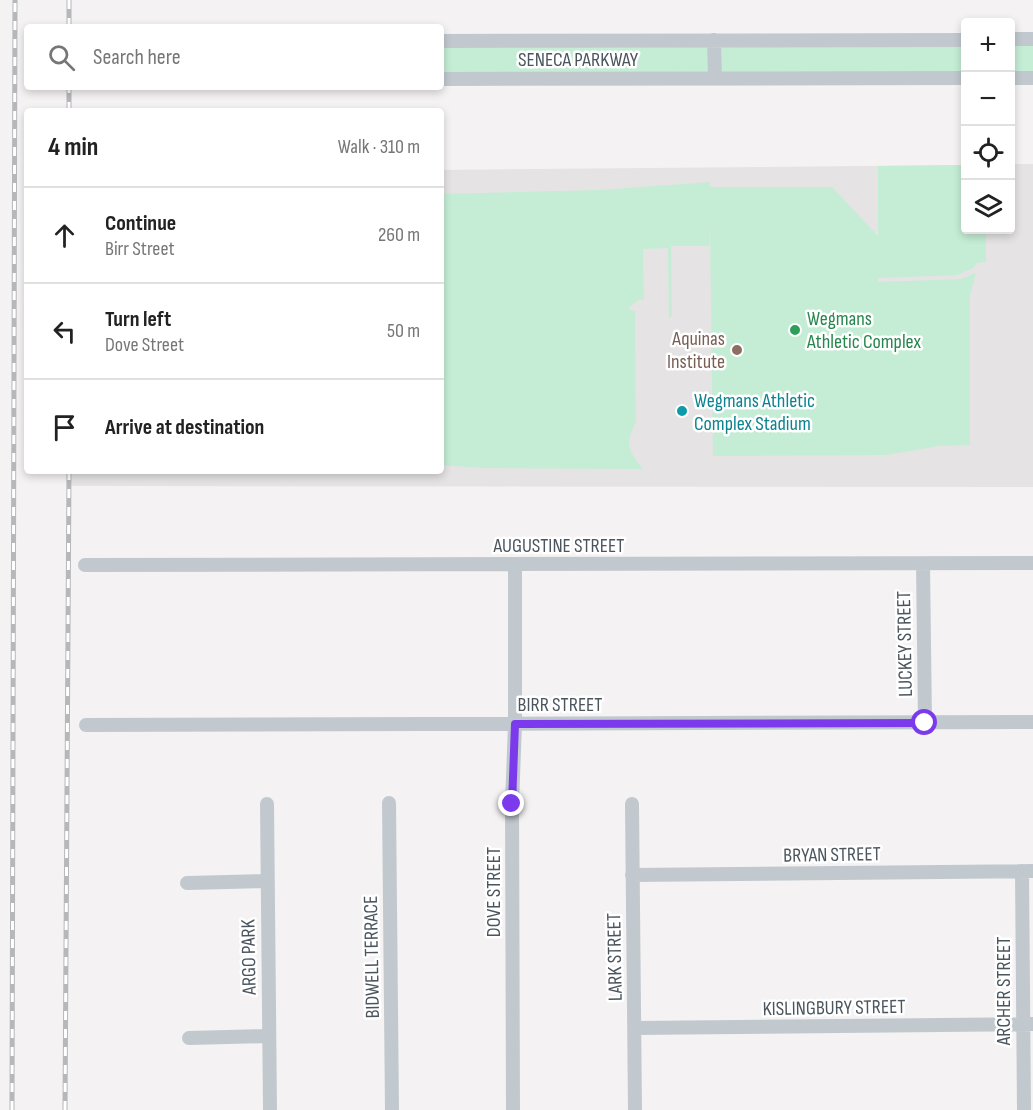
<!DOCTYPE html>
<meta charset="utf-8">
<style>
:root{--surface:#fff;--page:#f2f2f2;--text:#222;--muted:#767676;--line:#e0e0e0}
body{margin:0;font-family:"Sofia Sans Condensed",sans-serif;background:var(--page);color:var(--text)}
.controls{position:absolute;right:18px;top:18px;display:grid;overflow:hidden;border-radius:6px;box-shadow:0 3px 9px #0003}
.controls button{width:54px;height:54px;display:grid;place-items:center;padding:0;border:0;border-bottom:2px solid var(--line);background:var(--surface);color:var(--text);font:30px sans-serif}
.stop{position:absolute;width:18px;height:18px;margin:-14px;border:4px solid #7c3aed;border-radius:50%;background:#fff}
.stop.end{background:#7c3aed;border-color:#fff;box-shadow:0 2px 6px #0008}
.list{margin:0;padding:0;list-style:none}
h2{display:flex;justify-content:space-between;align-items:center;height:78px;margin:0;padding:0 24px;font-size:26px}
h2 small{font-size:20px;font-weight:400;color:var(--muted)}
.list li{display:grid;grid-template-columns:39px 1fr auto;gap:18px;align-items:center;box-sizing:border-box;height:96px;padding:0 24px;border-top:2px solid var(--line)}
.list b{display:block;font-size:22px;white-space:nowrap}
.list p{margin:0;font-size:20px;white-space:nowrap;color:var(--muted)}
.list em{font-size:20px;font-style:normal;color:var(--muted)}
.icon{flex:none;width:33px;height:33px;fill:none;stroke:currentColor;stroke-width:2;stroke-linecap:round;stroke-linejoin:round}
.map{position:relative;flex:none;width:1033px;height:1110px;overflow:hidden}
.search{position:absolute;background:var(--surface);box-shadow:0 3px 9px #0003;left:24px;top:24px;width:420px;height:66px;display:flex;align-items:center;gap:15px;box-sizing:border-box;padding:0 21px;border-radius:6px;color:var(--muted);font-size:22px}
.panel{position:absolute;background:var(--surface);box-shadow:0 3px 9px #0003;left:24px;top:108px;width:420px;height:366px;border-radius:6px}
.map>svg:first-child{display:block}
.education{fill:#e5e3e3}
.green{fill:#c5edd5}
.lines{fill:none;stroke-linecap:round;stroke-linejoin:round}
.minor{stroke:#c1c9cf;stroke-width:14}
.rail-casing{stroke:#b5b7bb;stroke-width:5}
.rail{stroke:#fff;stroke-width:3;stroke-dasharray:9;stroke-linecap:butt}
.route{stroke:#7c3aed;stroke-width:8}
.leisure-dot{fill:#2e9e5b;stroke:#fff;stroke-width:2}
.education-dot{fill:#8d6e63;stroke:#fff;stroke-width:2}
.culture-dot{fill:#0f9aa8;stroke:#fff;stroke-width:2}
.labels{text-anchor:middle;stroke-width:5;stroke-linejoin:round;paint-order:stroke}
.street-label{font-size:20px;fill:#4b555e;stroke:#fff}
.leisure-label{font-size:20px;fill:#27864d;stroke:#fff;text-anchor:start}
.education-label{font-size:20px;fill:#785e54;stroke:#fff;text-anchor:end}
.culture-label{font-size:20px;fill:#0d838f;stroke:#fff;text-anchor:start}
</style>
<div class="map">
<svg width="1033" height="1110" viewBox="0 0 1033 1110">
<rect width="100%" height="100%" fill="#f4f2f2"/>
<path class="education" d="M1011 164H1033V487L69 486V471H441V170L965 165 966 230H1010Z"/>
<path class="green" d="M965 44V72L441 73V45Z
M1010 44H1033V72H1011Z
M965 165 966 230H986V262L977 263 973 268 957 275 878 278V282L960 279 976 273 970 295V445L939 446 886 455 713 456 710 224 709 246H671L672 317H669L668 248 643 249 644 299C638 300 630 304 629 310L635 311 636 423C624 443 629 452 643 469L484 468 441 465V194L600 190 710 182V187H832L878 236V166Z"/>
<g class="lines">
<path class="minor" d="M1010 39H1033
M714 40 715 78
M441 41 966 40
M1010 78H1033
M441 79 966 78
M923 564 925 723
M85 565 1033 563
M86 725 1033 722
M389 803 392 1110
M267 804 270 1110
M632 804 635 1110
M1022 871 1024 1110
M632 875 1033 871
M187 883 267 881
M634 1028 1033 1024
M189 1038 269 1036
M513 1110 512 804 515 724V565"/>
<g class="rail-casing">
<path id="rail" d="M69 0V27
M69 111V87
M12 1110 15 0
M65 1110 69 471"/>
</g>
<use href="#rail" class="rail"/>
</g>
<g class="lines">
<path class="route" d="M512 804 515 724 925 723"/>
</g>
<circle class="leisure-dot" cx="795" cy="330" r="6"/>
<circle class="education-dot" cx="737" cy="350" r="6"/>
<circle class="culture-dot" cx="682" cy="411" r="6"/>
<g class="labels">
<g class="street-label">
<text x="578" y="66">SENECA PARKWAY</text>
<text x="559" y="552">AUGUSTINE STREET</text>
<text transform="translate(904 644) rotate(-91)" y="7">LUCKEY STREET</text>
<text x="560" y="711">BIRR STREET</text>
<text transform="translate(832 854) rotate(-1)" y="7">BRYAN STREET</text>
<text transform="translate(493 892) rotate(-90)" y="7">DOVE STREET</text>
<text transform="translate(248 957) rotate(-91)" y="7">ARGO PARK</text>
<text transform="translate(371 957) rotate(-91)" y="7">BIDWELL TERRACE</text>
<text transform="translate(614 957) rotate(-91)" y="7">LARK STREET</text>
<text transform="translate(1003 991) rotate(-90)" y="7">ARCHER STREET</text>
<text transform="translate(834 1007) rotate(-1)" y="7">KISLINGBURY STREET</text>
</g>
<g class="leisure-label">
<text x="807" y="325">Wegmans<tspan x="807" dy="23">Athletic Complex</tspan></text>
</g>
<g class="education-label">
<text x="725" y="345">Aquinas<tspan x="725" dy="23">Institute</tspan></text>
</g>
<g class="culture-label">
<text x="694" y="407">Wegmans Athletic<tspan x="694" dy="23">Complex Stadium</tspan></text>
</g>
</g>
</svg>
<div class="controls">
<button>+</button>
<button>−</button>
<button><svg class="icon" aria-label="locate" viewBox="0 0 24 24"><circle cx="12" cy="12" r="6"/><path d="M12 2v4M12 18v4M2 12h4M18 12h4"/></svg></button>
<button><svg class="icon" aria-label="layers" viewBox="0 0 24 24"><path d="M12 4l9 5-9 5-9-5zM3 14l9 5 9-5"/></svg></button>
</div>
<div class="stop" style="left:925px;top:723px"></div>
<div class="stop end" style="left:512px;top:804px"></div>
<div class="search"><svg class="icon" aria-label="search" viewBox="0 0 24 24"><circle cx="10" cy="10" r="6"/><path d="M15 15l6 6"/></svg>Search here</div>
<section class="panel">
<h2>4 min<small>Walk · 310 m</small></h2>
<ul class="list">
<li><svg class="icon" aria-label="ahead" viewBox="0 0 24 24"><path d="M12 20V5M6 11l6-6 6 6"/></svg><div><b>Continue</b><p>Birr Street</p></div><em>260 m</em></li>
<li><svg class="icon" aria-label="left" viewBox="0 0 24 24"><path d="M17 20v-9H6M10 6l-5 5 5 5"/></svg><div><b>Turn left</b><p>Dove Street</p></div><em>50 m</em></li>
<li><svg class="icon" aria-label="arrive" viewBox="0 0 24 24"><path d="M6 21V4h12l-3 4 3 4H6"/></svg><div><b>Arrive at destination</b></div></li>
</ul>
</section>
</div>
